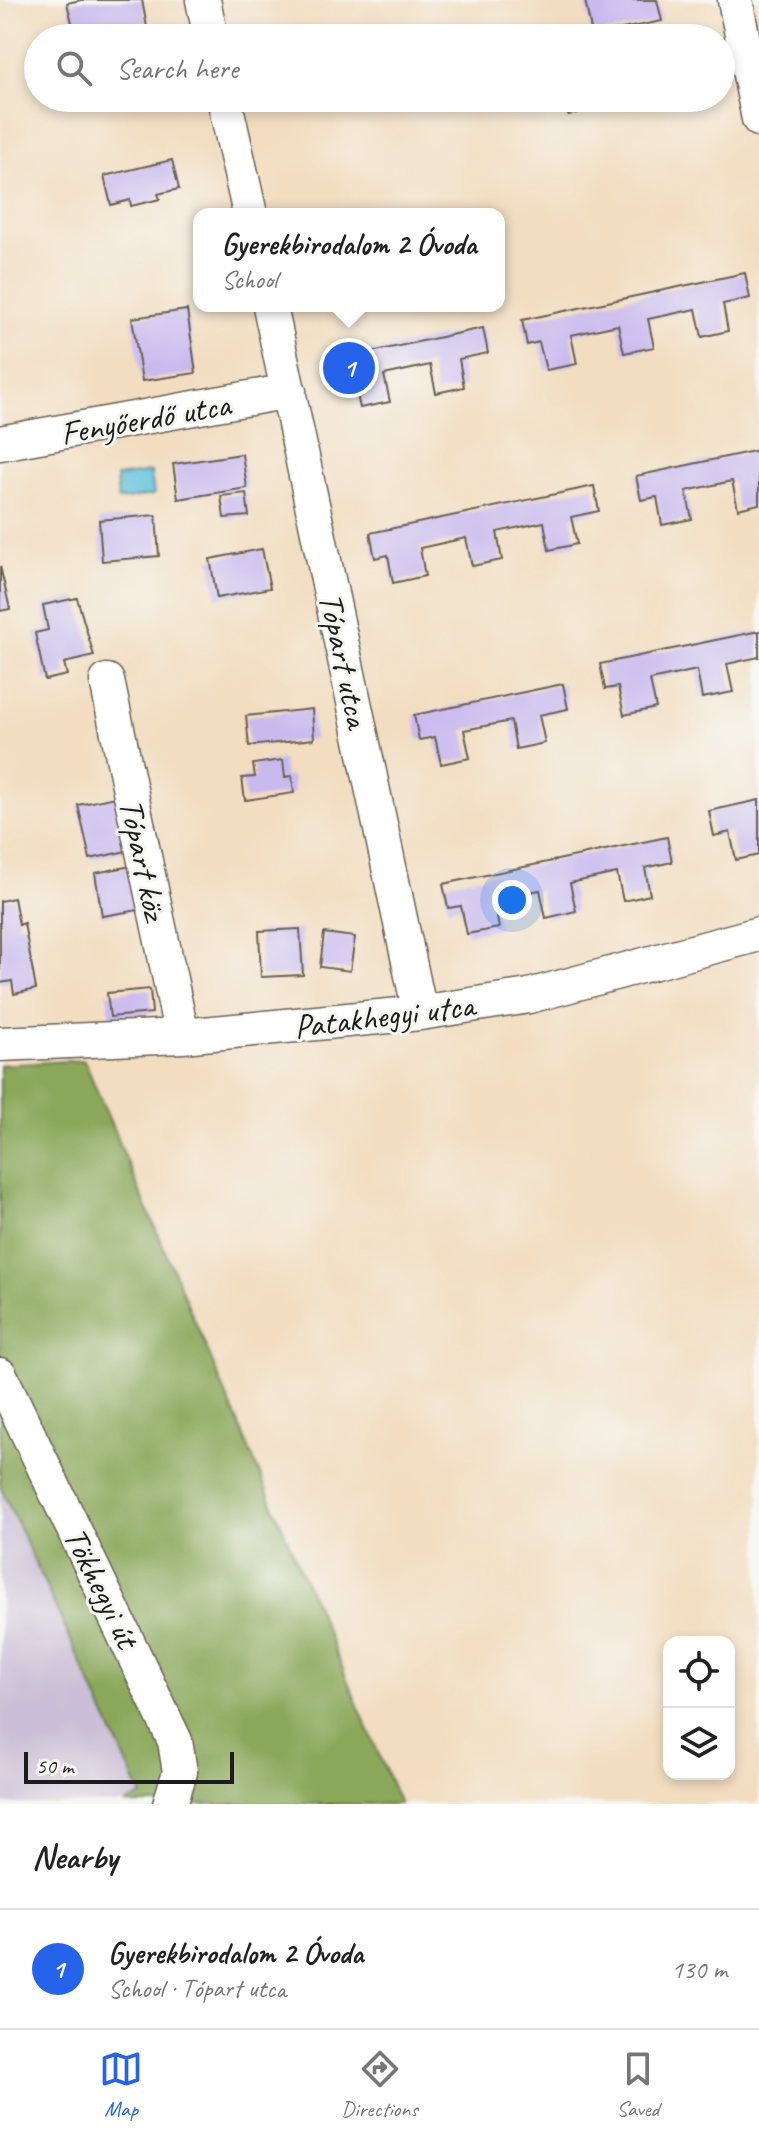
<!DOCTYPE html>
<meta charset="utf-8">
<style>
:root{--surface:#fff;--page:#f6f6f6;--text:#222;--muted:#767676;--line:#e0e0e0;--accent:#2563eb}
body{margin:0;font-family:Caveat,sans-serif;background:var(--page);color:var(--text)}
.controls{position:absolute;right:24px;bottom:24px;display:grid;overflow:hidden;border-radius:16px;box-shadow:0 4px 12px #0003}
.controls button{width:72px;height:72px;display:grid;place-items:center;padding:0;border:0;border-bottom:2px solid var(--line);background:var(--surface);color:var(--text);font:40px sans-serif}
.scale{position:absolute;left:24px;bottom:20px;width:210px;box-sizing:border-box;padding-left:8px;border:4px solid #1c1c1c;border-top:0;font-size:22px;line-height:28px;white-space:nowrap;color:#1c1c1c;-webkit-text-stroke:6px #f6f6f2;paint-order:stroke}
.you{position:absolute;left:512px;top:900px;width:28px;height:28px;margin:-20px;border:6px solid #fff;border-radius:50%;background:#1a73e8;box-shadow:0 0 0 12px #1a73e833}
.badge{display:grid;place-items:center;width:52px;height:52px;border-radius:50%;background:var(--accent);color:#fff;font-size:26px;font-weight:700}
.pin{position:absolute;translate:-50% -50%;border:4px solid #fff;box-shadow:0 2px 8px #0006}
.popup{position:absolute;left:193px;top:208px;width:312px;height:104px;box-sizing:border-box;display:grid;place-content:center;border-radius:16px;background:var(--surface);filter:drop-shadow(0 2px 6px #0005);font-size:26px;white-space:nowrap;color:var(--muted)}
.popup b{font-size:30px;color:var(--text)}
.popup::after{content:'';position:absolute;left:50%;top:100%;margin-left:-16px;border:16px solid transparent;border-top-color:var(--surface)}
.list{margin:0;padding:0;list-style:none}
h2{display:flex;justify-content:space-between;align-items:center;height:104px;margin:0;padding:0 32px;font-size:34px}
h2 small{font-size:26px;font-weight:400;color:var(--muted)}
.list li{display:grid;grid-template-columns:52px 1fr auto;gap:24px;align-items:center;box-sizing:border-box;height:120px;padding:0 32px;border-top:2px solid var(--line)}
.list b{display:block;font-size:30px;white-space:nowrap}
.list p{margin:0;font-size:26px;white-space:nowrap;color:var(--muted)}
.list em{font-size:26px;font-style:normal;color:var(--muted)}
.icon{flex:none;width:44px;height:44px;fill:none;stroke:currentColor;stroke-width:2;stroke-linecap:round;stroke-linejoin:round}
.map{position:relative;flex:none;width:759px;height:1804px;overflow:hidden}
.search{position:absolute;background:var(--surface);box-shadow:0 4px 12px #0003;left:24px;right:24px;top:24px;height:88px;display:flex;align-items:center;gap:20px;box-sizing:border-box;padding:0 28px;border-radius:44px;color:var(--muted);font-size:30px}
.sheet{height:224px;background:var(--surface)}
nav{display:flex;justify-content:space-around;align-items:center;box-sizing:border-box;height:112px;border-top:2px solid var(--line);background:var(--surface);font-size:22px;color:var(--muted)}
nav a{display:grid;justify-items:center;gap:4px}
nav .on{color:var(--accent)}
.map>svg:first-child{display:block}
.industrial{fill:#cabfd6}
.forest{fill:#8aa75a;stroke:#53623b;stroke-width:2}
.water{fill:#5ebfdc;stroke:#3d6e7c;stroke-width:2}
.building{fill:#c9baee}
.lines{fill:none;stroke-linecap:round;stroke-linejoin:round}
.minor-casing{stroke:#676055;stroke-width:37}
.minor{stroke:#fff;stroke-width:34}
.labels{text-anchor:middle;stroke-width:6;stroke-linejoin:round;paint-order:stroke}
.street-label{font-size:34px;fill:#1c1c1c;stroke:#f6f6f2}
</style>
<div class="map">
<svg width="759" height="1804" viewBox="0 0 759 1804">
<rect width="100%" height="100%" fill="#f6f6f2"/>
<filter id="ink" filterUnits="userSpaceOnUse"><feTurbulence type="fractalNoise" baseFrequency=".0125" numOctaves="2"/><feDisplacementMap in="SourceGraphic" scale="16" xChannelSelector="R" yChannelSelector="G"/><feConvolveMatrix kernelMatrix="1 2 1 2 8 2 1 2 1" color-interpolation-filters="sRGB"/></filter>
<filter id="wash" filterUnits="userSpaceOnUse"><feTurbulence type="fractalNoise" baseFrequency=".006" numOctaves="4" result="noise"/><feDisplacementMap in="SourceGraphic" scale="32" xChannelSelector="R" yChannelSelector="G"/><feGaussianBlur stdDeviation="1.8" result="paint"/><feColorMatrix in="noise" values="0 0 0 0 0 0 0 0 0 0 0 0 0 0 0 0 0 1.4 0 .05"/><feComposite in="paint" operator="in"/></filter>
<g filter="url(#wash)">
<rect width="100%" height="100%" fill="#f2ddc0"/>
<path class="industrial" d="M0 1486 142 1796 125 1804H0Z"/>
<path class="forest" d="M84 1060 400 1804H125L142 1796 0 1486V1065Z"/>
<path class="water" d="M151 472 154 495 118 500 116 477Z"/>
<g id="blocks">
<path class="building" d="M81 0H142L147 27 76 38 67 3Z
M585 0H657L662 21 592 35Z
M564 98H646V99L568 115Z
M172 160 179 189 158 194 160 199 131 206 130 200 111 205 104 176Z
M745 273 750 298 723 304 728 331 702 337 696 309 648 319 654 347 624 353 618 325 571 335 577 364 546 370 539 342 527 345 522 320Z
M187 310 196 373 142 381 132 318Z
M483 328 488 353 459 359 464 387 436 393 430 365 384 375 390 402 360 408 354 381 339 384 334 360Z
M759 450V504L738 509 732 481 686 491 692 519 662 525 657 497 641 500 636 476Z
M242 454 247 488 178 499 173 464Z
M594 486 599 511 571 517 577 544 549 550 544 522 497 532 502 560 472 566 466 538 420 548 425 576 393 583 388 555 375 558 370 533Z
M246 493 249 516 224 518 221 496Z
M156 515 159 556 102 561 99 520Z
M262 549 270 588 217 598 210 559Z
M0 566 10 609 0 611Z
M77 598 94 656 64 663 67 675 45 680 35 633 48 630 43 605Z
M759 631V657L727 664 733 692 702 698 697 670 650 680 656 708 624 715 618 687 605 689 600 664Z
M563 684 568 709 539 715 545 743 516 749 511 721 464 730 470 758 441 764 435 737 419 740 414 715Z
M312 709 314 739 249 746 246 716Z
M283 760 285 777 292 776 294 793 245 800 242 778 255 777 253 764Z
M120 796 131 850 90 859 78 805Z
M759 800V855L736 860 730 832 714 836 709 811Z
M667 837 672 862 645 868 650 895 623 901 617 873 570 883 576 911 546 918 540 890 493 899 499 928 467 934 461 906 448 908 443 884Z
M137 865 145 909 102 916 95 873Z
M14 898 19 925 24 923 36 989 14 994 12 981 0 983V901Z
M300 929 303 975 261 977 259 931Z
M324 933 355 937 350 971 320 967Z
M150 989 152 1013 110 1017 107 993Z"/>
</g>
</g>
<g filter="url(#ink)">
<use href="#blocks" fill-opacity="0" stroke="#676055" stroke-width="2"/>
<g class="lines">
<g class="minor-casing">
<path id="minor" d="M203 0 211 38
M735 0 759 119
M224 98 250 214
M270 306 420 1013
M0 443 289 391
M107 681 182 1036
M0 1044 182 1036 420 1013 529 996 759 934
M0 1375 175 1741 180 1772 170 1804"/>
</g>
<use href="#minor" class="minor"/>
</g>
</g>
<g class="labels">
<g class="street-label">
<text transform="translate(145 418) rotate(-10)" y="12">Fenyőerdő utca</text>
<text transform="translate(345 660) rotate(78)" y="12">Tópart utca</text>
<text transform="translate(144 859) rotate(78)" y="12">Tópart köz</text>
<text transform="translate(384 1015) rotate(-7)" y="12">Patakhegyi utca</text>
<text transform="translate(102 1587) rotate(64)" y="12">Tökhegyi út</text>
</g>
</g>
</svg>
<div class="controls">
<button><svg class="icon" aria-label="locate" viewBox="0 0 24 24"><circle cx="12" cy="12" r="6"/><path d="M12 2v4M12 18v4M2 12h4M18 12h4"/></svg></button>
<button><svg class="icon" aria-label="layers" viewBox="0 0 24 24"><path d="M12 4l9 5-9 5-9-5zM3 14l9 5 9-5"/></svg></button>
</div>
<div class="scale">50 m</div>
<div class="you"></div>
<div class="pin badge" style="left:349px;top:368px">1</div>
<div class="popup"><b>Gyerekbirodalom 2 Óvoda</b>School</div>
<div class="search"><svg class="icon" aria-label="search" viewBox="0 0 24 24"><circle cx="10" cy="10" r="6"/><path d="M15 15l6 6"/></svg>Search here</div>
</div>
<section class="sheet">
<h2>Nearby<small></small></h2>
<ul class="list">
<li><span class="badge">1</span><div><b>Gyerekbirodalom 2 Óvoda</b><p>School · Tópart utca</p></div><em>130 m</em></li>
</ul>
</section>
<nav>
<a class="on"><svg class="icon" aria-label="map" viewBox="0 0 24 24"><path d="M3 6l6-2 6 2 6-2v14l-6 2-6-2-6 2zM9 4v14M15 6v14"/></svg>Map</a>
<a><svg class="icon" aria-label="directions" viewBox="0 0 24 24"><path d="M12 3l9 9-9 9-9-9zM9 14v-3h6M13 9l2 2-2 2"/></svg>Directions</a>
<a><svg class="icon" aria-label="saved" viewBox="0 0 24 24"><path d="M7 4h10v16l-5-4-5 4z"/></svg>Saved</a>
</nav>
